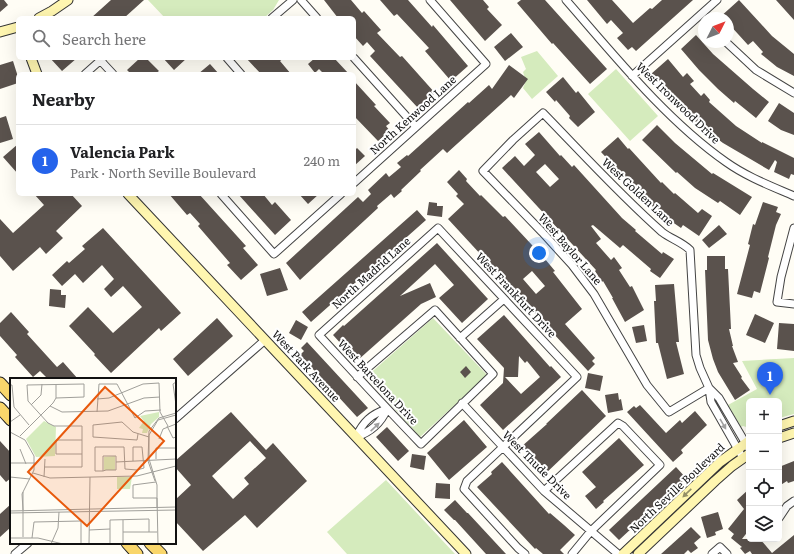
<!DOCTYPE html>
<meta charset="utf-8">
<style>
:root{--surface:#fff;--page:#f2f2f2;--text:#202124;--muted:#757577;--line:#e0e0e0;--accent:#2563eb}
body{margin:0;font-family:Literata,serif;background:var(--page);color:var(--text)}
.controls{position:absolute;right:12px;bottom:12px;display:grid;overflow:hidden;border-radius:6px;box-shadow:0 4px 16px #0002}
.controls button{width:36px;height:36px;display:grid;place-items:center;padding:0;border:0;border-bottom:1px solid var(--line);background:var(--surface);color:var(--text);font:20px sans-serif}
.compass{position:absolute;left:698px;top:12px;width:36px;height:36px;border-radius:50%;background:var(--surface);box-shadow:0 4px 16px #0002;rotate:48deg}
.you{position:absolute;left:539px;top:253px;width:14px;height:14px;margin:-10px;border:3px solid #fff;border-radius:50%;background:#1a73e8;box-shadow:0 0 0 6px #1a73e833}
.badge{display:grid;place-items:center;width:26px;height:26px;border-radius:50%;background:var(--accent);color:#fff;font-size:13px;font-weight:700}
.pin{position:absolute;translate:-50% -33px;filter:drop-shadow(0 1px 2px #0008)}
.pin::after{content:'';position:absolute;top:21px;width:14px;height:12px;background:inherit;clip-path:polygon(0 0,100% 0,50% 100%)}
.list{margin:0;padding:0;list-style:none}
h2{display:flex;justify-content:space-between;align-items:center;height:52px;margin:0;padding:0 16px;font-size:17px}
h2 small{font-size:13px;font-weight:400;color:var(--muted)}
.list li{display:grid;grid-template-columns:26px 1fr auto;gap:12px;align-items:center;box-sizing:border-box;height:72px;padding:0 16px;border-top:1px solid var(--line)}
.list b{display:block;font-size:15px;white-space:nowrap}
.list p{margin:0;font-size:13px;white-space:nowrap;color:var(--muted)}
.list em{font-size:13px;font-style:normal;color:var(--muted)}
.icon{flex:none;width:22px;height:22px;fill:none;stroke:currentColor;stroke-width:2;stroke-linecap:round;stroke-linejoin:round}
.map{position:relative;flex:none;width:794px;height:554px;overflow:hidden}
.search{position:absolute;background:var(--surface);box-shadow:0 4px 16px #0002;left:16px;top:16px;width:340px;height:44px;display:flex;align-items:center;gap:10px;box-sizing:border-box;padding:0 14px;border-radius:6px;color:var(--muted);font-size:15px}
.panel{position:absolute;background:var(--surface);box-shadow:0 4px 16px #0002;left:16px;top:72px;width:340px;height:124px;border-radius:6px}
.map>svg:first-child{display:block}
.green{fill:#d5ebbd}
.building{fill:#5a524d;fill-rule:evenodd}
.lines{fill:none;stroke-linecap:round;stroke-linejoin:round}
.street-casing{stroke:#444;stroke-width:9}
.secondary-casing{stroke:#333;stroke-width:11}
.primary-casing{stroke:#222;stroke-width:13}
.street{stroke:#fff;stroke-width:7}
.secondary{stroke:#fff6b0;stroke-width:9}
.primary{stroke:#f9d66b;stroke-width:11}
.oneway{fill:#a0a0a0}
.oneway2{fill:#948f68}
.labels{text-anchor:middle;stroke-width:4;stroke-linejoin:round;paint-order:stroke}
.street-label{font-size:11px;fill:#111;stroke:#fff}
.inset-road{fill:none;stroke:#a09f9a;stroke-width:1}
.view{fill:#e8590c;fill-opacity:0.15;stroke:#e8590c;stroke-width:2}
.inset-edge{fill:none;stroke:#111;stroke-width:2}
</style>
<div class="map">
<svg width="794" height="554" viewBox="0 0 794 554">
<rect width="100%" height="100%" fill="#fffdf5"/>
<path class="green" d="M148 0H279L273 10 264 18H165Z
M537 51 558 76 532 99 523 88 526 81 523 72 526 69 521 57Z
M616 69 658 116 630 141 588 94Z
M433 318 487 375 420 437 366 377Z
M794 358V414L779 418V401H749V428L743 426 741 427 728 405 757 389 742 361Z
M386 480 455 554H347L327 532Z"/>
<path class="building" d="M0 0H4L8 5 0 12Z
M111 0H144L124 18H91Z
M324 0H351L362 13 364 11 381 30 377 33 400 57 402 56 435 93 418 108 370 56 375 51 367 42 363 46 354 36V18H338Z
M380 0H408L432 27 433 25 468 66 451 81 425 51 429 48 397 14 394 16Z
M450 0H483L489 7 487 9 502 25 485 41Z
M521 0H545L607 69 590 84 553 43 552 44 517 3Z
M587 0H612L633 23 650 8 652 9 662 0H693L636 51 632 47 628 50 617 38 623 33 611 20 607 24Z
M739 0 772 36 794 54V76L777 67 761 54 763 52 753 41 748 45 728 23V18H719Z
M776 0H794V20Z
M511 33 523 47 505 61 494 47Z
M696 35 713 54 753 89 769 102 756 118 735 101 734 103 718 89 699 70 681 49Z
M50 58H77L62 71Z
M140 58H146L159 71 155 74H131L127 70Z
M163 58H187L174 70Z
M246 58H284L280 61 291 74H261Z
M315 58H334L349 74H324L319 69 315 73 308 64Z
M668 59 683 77 687 73 694 81 690 84 701 96 704 93 710 100 709 102 736 126 762 143V142L794 158V175L791 174 789 179 774 172 777 162 775 160 769 170 723 143 700 126 681 107 651 74Z
M13 61 18 77V83L0 89V65Z
M210 64 219 74H198Z
M509 65 528 79 514 98 511 95 447 153 443 149 420 170 421 171 401 190 402 191 394 198 391 194 377 206 378 208 300 280 286 263 358 197 363 202 371 194 368 190 386 173 389 177 401 167 397 163 407 155 408 156 468 102 469 103 489 85 492 89Z
M563 77 576 93 578 91 595 112 578 127 569 118 570 116 556 100 555 102 546 92Z
M354 81 376 105 374 106 390 123 386 126 390 131 378 141 354 116Z
M779 103 794 113V135L781 130 768 121Z
M6 116 13 139 0 143V118Z
M657 125 675 143 712 174 713 173 752 197 740 215 720 201 718 203 695 188 677 172 676 173 642 140Z
M539 132 560 156 561 155 572 167 574 165 622 218 636 230 635 231 662 254 663 252 674 259 660 278 650 271 651 269 623 245 620 248 593 225 591 226 601 239 596 243 611 260 614 257 622 268 619 270 630 287 632 286 644 310 625 322 612 298H613L603 281 602 282 595 271 596 270 502 168 515 156 524 166 535 155 525 144ZM545 164 559 179 550 187 536 172Z
M618 137 628 149 629 148 661 183 662 182 674 194 675 193 698 213 702 209 712 216 699 236 683 225 681 228 668 219 656 207 654 208 630 183 601 152Z
M18 144V174L3 157Z
M357 148 365 156 354 166V151Z
M459 170 467 179 466 181 480 196 481 195 503 217 505 216 545 259 555 271 553 272 582 309 565 324 595 358 592 361 595 364 588 371 448 219 464 204 456 196 458 194 447 182ZM532 271 545 286 536 294 523 279Z
M34 194H71L82 206 56 231 63 238 46 254 40 247 13 271 0 256V219L13 233 44 205Z
M169 194H199L246 246 243 248 258 265 241 280 227 265 230 263 198 226 200 224 190 213 187 215Z
M238 194H263L272 205 275 202 291 220 275 235Z
M299 194H319L308 204Z
M429 202 437 203V206H443L442 217 427 215Z
M763 202 778 207 776 212 781 214 776 225 768 257 769 258 760 293 754 291 752 298 737 294 750 245 748 244 753 224 755 225Z
M417 210 426 220 311 322 302 312Z
M719 225 727 234 709 248 702 240Z
M103 228 181 313 161 331 159 328 111 373 94 355 95 354 69 326 88 307 113 333 142 307 123 286 111 297 104 289 114 279 102 265 83 283 75 274 62 286 52 275 67 261 69 263 85 249 82 246Z
M437 243 488 299 462 323 439 298 454 285 435 264 400 296 430 283 436 297 421 304 358 360 344 345 343 346 333 335 343 325 344 326Z
M707 256H725V269H728L731 329H729L733 346H732L738 362 733 363 742 377 741 378 750 390 735 400 718 372 713 359 708 340 705 270H707Z
M280 268 288 290 267 296 260 274Z
M674 284 679 342H676L684 374 667 379 658 343H656L654 301H656L655 285Z
M50 289 61 290V295H66L65 308 49 306Z
M11 312 29 332 27 334 57 367 63 362 78 379H48L40 371 33 377 15 357 17 355 0 336V323Z
M755 314 774 323 765 343 746 335Z
M504 315 550 367 551 366 561 377 503 430 480 405 503 383 504 368 477 339ZM519 356 525 363 527 361 540 377 521 394 505 377H518Z
M217 318 233 336 188 376 173 359Z
M296 320 308 327 301 340 289 333Z
M779 323 794 324V351L777 349Z
M644 325 647 341 636 343 632 327Z
M307 342 368 408 357 417 300 355 304 351 301 348Z
M466 366 471 372 465 378 460 372Z
M588 373 603 376 600 391 585 388Z
M582 390 606 416 544 475 521 447 547 424H546Z
M618 393 619 400 621 399 623 410 608 413 605 395Z
M640 405 666 433 680 420 682 423 695 411 707 425 681 450 683 453 673 462 627 412 634 406 636 408Z
M231 412 266 450 273 443 307 481 257 528 245 515 203 551 175 521V500L191 485 175 467V461ZM250 441 266 458 244 478 249 484 233 499 212 476Z
M464 420 487 447 449 480 427 453Z
M387 427 409 451 398 461 376 437Z
M619 438 644 465 603 501 604 502 596 509 585 496 596 487 582 472Z
M0 441 11 453V478L6 482 0 475Z
M412 454 426 456 424 470 410 467Z
M794 461V481L788 483 787 481 779 486V467Z
M502 462 549 514 550 513 564 525 575 535 560 550 564 554H543L536 548 535 549 477 487 492 474 491 472Z
M676 467 686 478 619 540 609 530Z
M436 483 450 484V499L435 498Z
M749 489V530L742 539H760L772 553 794 535V554H752L750 551 745 554 740 548 742 547 731 538 734 534 728 529 744 509 737 500Z
M455 500 467 513H468L506 554H486L455 520H454L444 510Z
M11 504V527L0 537V514Z
M718 512 723 529 715 532 716 535 707 538 701 517Z
M691 527 701 537 694 543 698 548 691 553 688 550 684 554H661Z"/>
<g class="lines">
<g class="street-casing">
<path id="street" d="M301 0 317 18
M566 0C614 55 666 120 726 162 747 177 771 186 794 196
M272 18 293 0
M726 42 756 70 794 93
M227 58 241 74
M354 58 416 127
M100 60 113 74
M85 74 103 58
M632 76 717 0
M354 183 486 64 430 0
M221 194 274 254 341 194
M794 228 781 277 777 302 794 304
M460 338 504 299
M357 377 435 310 493 374 421 444C386 408 353 372 319 335L438 228 577 377 467 481 464 489 518 548 525 554
M709 388 669 412 647 385 594 294 572 265 542 232 483 171 513 140 543 113C582 153 620 195 662 232 671 239 682 242 690 250L696 355 700 368 709 388 711 402 740 453
M709 388 719 398 749 449
M462 403 544 491 618 554
M175 419 265 340
M356 437C371 432 381 423 387 409
M356 437C363 422 371 414 387 409
M544 491 618 423 623 426 660 465 591 531 572 554
M779 518 787 506 794 501
M15 554 28 543
M712 554 720 547 727 554"/>
</g>
<g class="secondary-casing">
<path id="secondary" d="M39 18 52 11 68 0
M0 32 18 27
M31 58 37 74
M128 194 466 554
M779 426 794 421
M779 438 794 433
M623 554 720 462 749 441
M638 554 715 481 732 466 749 454"/>
</g>
<g class="primary-casing">
<path id="primary" d="M0 383 11 395
M0 408 11 420
M127 543 137 554
M150 543 161 554"/>
</g>
<use href="#street" class="street"/>
<use href="#secondary" class="secondary"/>
<use href="#primary" class="primary"/>
</g>
<defs><path id="oneway-solid" d="M-6-.8H1V-3.2L6.5 0L1 3.2V.8H-6Z"/></defs>
<g class="oneway">
<use href="#oneway-solid" transform="translate(723 424) rotate(60)"/>
<use href="#oneway-solid" transform="translate(375 427) rotate(-43)"/>
</g>
<use class="oneway2" href="#oneway-solid" transform="translate(687 493) rotate(136)"/>
<g class="labels">
<g class="street-label">
<text transform="translate(678 103) rotate(44)" y="4">West Ironwood Drive</text>
<text transform="translate(413 115) rotate(-42)" y="4">North Kenwood Lane</text>
<text transform="translate(638 192) rotate(43)" y="4">West Golden Lane</text>
<text transform="translate(570 249) rotate(49)" y="4">West Baylor Lane</text>
<text transform="translate(371 273) rotate(-42)" y="4">North Madrid Lane</text>
<text transform="translate(516 295) rotate(47)" y="4">West Frankfurt Drive</text>
<text transform="translate(306 366) rotate(47)" y="4">West Park Avenue</text>
<text transform="translate(378 382) rotate(47)" y="4">West Barcelona Drive</text>
<text transform="translate(537 465) rotate(45)" y="4">West Thude Drive</text>
<text transform="translate(677 488) rotate(-43)" y="4">North Seville Boulevard</text>
</g>
</g>
<g transform="translate(10 378)">
<rect width="166" height="166" fill="#fffdf5"/>
<path d="M149 34V39L141 46 137 55H132L133 51 129 50 134 43 130 38ZM34 43 46 49 45 78 26 79 16 61ZM105 78V92H94V79ZM107 99H122L120 111H107Z" fill="#d5ebbd"/>
<path class="inset-road" d="M166 4 163 6 166 27M0 7H2L4 29 19 47M87 21 99 20 133 6 149 5 150 34 158 48M21 27 31 17 32 6M40 28 52 34 98 33 134 20 150 19M87 34 89 6H107L125 40 135 33 151 32M0 44 10 37M157 48 163 60 166 59M0 54 15 62 24 78V92L12 116 13 132M128 56 127 62 83 59V47L112 44 123 54 139 59M10 58 43 25 46 20V6M149 61 153 51 166 46M10 71 16 86M72 76H46V62H72M146 81V70H166M106 84 166 81M0 85H25M34 89H72V48H44L38 45 18 23 17 7 74 6V19L46 20M93 93V78H106V92H96L93 93H85V69H114L115 91 127 92 134 90 132 69H123V83M23 95 40 100 127 98 166 88M0 99 20 101M34 99 35 81M145 103 138 83 139 53 149 40 166 35M146 104 123 107V120H147M147 120 148 166M147 130V107L139 81V57L148 42 166 37M0 133 166 129M0 135 166 132M113 142V166M79 152 100 151M113 154H147M13 159V114M0 160H28L53 166M22 160 24 144 71 143V166M41 166 48 150 49 134M79 166 80 99M100 166V142L139 141V154"/>
<path class="view" d="M95 9 154 63 77 148 18 94Z"/>
<rect width="166" height="166" class="inset-edge"/>
</g>
</svg>
<div class="controls">
<button>+</button>
<button>−</button>
<button><svg class="icon" aria-label="locate" viewBox="0 0 24 24"><circle cx="12" cy="12" r="6"/><path d="M12 2v4M12 18v4M2 12h4M18 12h4"/></svg></button>
<button><svg class="icon" aria-label="layers" viewBox="0 0 24 24"><path d="M12 4l9 5-9 5-9-5zM3 14l9 5 9-5"/></svg></button>
</div>
<svg class="compass" viewBox="-18 -18 36 36"><path d="M0-13l5 13h-10z" fill="#e53935"/><path d="M0 13l5-13h-10z" fill="#757577"/></svg>
<div class="you"></div>
<div class="pin badge" style="left:770px;top:395px">1</div>
<div class="search"><svg class="icon" aria-label="search" viewBox="0 0 24 24"><circle cx="10" cy="10" r="6"/><path d="M15 15l6 6"/></svg>Search here</div>
<section class="panel">
<h2>Nearby<small></small></h2>
<ul class="list">
<li><span class="badge">1</span><div><b>Valencia Park</b><p>Park · North Seville Boulevard</p></div><em>240 m</em></li>
</ul>
</section>
</div>
